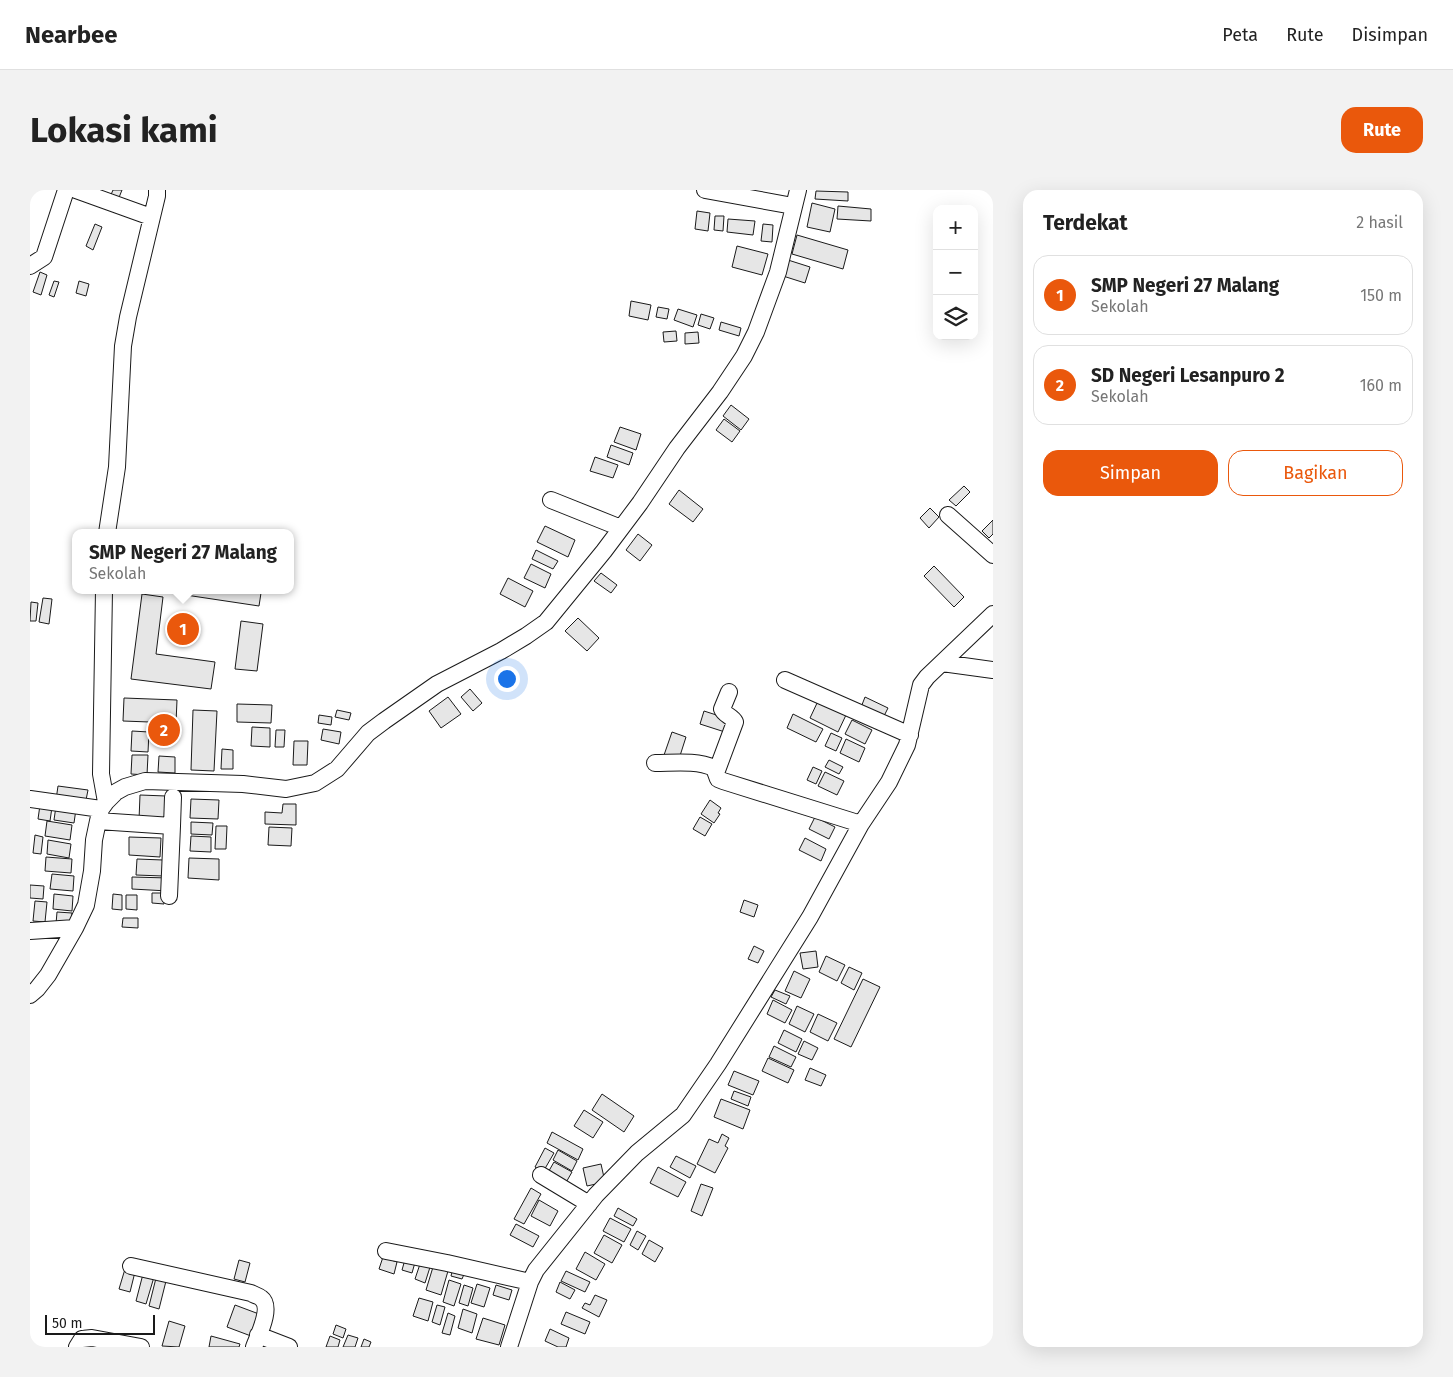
<!DOCTYPE html>
<html lang="id">
<meta charset="utf-8">
<style>
:root{--surface:#fff;--page:#f2f2f2;--text:#222;--muted:#767676;--line:#e0e0e0;--accent:#ea580c}
body{margin:0;font-family:"Fira Sans",sans-serif;background:var(--page);color:var(--text)}
.controls{position:absolute;right:15px;top:15px;display:grid;overflow:hidden;border-radius:10px;box-shadow:0 5px 20px #0002}
.controls button{width:45px;height:45px;display:grid;place-items:center;padding:0;border:0;border-bottom:1px solid var(--line);background:var(--surface);color:var(--text);font:25px sans-serif}
.scale{position:absolute;left:15px;bottom:12px;width:110px;box-sizing:border-box;padding-left:5px;border:2px solid #1a1a1a;border-top:0;font-size:14px;line-height:18px;white-space:nowrap;color:#1a1a1a;-webkit-text-stroke:4px #fff;paint-order:stroke}
.you{position:absolute;left:476px;top:488px;width:18px;height:18px;margin:-12px;border:4px solid #fff;border-radius:50%;background:#1a73e8;box-shadow:0 0 0 8px #1a73e833}
.badge{display:grid;place-items:center;width:32px;height:32px;border-radius:50%;background:var(--accent);color:#fff;font-size:16px;font-weight:700}
.pin{position:absolute;translate:-50% -50%;border:2px solid #fff;box-shadow:0 1px 5px #0006}
.popup{position:absolute;left:42px;top:339px;width:222px;height:65px;box-sizing:border-box;display:grid;place-content:center;border-radius:10px;background:var(--surface);filter:drop-shadow(0 1px 4px #0005);font-size:16px;white-space:nowrap;color:var(--muted)}
.popup b{font-size:19px;color:var(--text)}
.popup::after{content:'';position:absolute;left:50%;top:100%;margin-left:-10px;border:10px solid transparent;border-top-color:var(--surface)}
.list{margin:0;padding:0;list-style:none}
h2{display:flex;justify-content:space-between;align-items:center;height:65px;margin:0;padding:0 20px;font-size:21px}
h2 small{font-size:16px;font-weight:400;color:var(--muted)}
.list li{display:grid;grid-template-columns:32px 1fr auto;gap:15px;align-items:center;box-sizing:border-box;height:80px;margin:0 10px 10px;padding:0 10px;border:1px solid var(--line);border-radius:15px}
.list b{display:block;font-size:19px;white-space:nowrap}
.list p{margin:0;font-size:16px;white-space:nowrap;color:var(--muted)}
.list em{font-size:16px;font-style:normal;color:var(--muted)}
.actions{display:flex;gap:10px;padding:15px 20px}
.actions a{flex:1;padding:11px 0;border:1px solid var(--accent);border-radius:15px;text-align:center;font-size:18px;color:var(--accent)}
.actions .main{background:var(--accent);color:#fff}
.icon{flex:none;width:28px;height:28px;fill:none;stroke:currentColor;stroke-width:2;stroke-linecap:round;stroke-linejoin:round}
.map{position:relative;flex:none;width:963px;height:1157px;overflow:hidden;border-radius:15px}
header{display:flex;align-items:center;gap:30px;box-sizing:border-box;height:70px;padding:0 25px;background:var(--surface);border-bottom:1px solid var(--line)}
header strong{font-size:24px}
nav{display:flex;gap:28px;margin-inline-start:auto;font-size:18px}
.intro{display:flex;align-items:center;justify-content:space-between;box-sizing:border-box;height:120px;padding:0 30px}
h1{margin:0;font-size:35px}
.button{padding:12px 22px;border-radius:15px;background:var(--accent);color:#fff;font-size:18px;font-weight:700}
main{display:flex;gap:30px;padding:0 30px}
aside{flex:1;background:var(--surface);border-radius:15px;box-shadow:0 5px 20px #0002}
.map>svg:first-child{display:block}
.building{fill:#e6e6e6;stroke:#1a1a1a}
.lines{fill:none;stroke-linecap:round;stroke-linejoin:round}
.minor-casing{stroke:#1a1a1a;stroke-width:18}
.minor{stroke:#fff;stroke-width:16}
</style>
<header>
<strong>Nearbee</strong>
<nav><a>Peta</a><a>Rute</a><a>Disimpan</a></nav>
</header>
<div class="intro"><h1>Lokasi kami</h1><a class="button">Rute</a></div>
<main>
<div class="map">
<svg width="963" height="1157" viewBox="0 0 963 1157">
<rect width="100%" height="100%" fill="#fff"/>
<path class="building" d="M83 0H92L88 10 80 7Z
M786 1 818 2V11L785 9Z
M782 13 805 19 800 42 777 37Z
M808 16 841 19V31L807 29Z
M667 21 680 23 678 41 665 39Z
M685 26H694L693 41 684 40Z
M698 29 725 31 723 45 697 42Z
M65 34 72 37 63 60 56 56Z
M733 34 743 35 742 52 731 51Z
M767 45 818 60 813 79 762 64Z
M707 56 738 64 732 85 702 77Z
M758 70 780 77 775 93 753 86Z
M10 82 17 85 11 105 3 102Z
M24 91 29 92 24 107 19 105Z
M49 91 59 94 56 106 46 103Z
M601 111 621 115 618 130 599 126Z
M628 117 639 119 637 129 626 127Z
M648 119 667 125 663 137 644 130Z
M671 124 684 128 680 139 668 135Z
M691 132 711 138 709 146 689 140Z
M646 141 647 151 634 152 633 142Z
M668 142 669 153 655 154V143Z
M701 215 719 229 711 240 693 226Z
M694 229 710 241 702 252 686 240Z
M590 237 611 244 606 260 584 252Z
M581 255 603 263 599 275 577 267Z
M565 267 588 275 583 288 560 281Z
M934 296 940 302 926 316 919 310Z
M649 300 673 319 663 332 639 314Z
M900 318 909 327 899 338 890 328Z
M963 330V344L959 348 952 341Z
M515 336 545 350 538 367 507 352Z
M608 344 622 355 610 371 596 360Z
M506 360 528 371 523 379 502 369Z
M501 374 521 384 515 398 494 388Z
M904 376 934 407 924 417 894 386Z
M571 383 587 395 581 403 564 391Z
M478 388 503 401 495 417 470 404Z
M150 400H214L231 403 229 416 149 404Z
M112 404 133 407 126 464 185 472 181 499 101 489Z
M13 408 22 409 19 434 9 432Z
M1 412 8 413 6 431H0Z
M548 428 569 448 557 461 535 441Z
M211 431 233 434 227 481 205 479Z
M440 499 452 513 443 521 431 507Z
M418 507 431 524 411 538 399 521Z
M835 507 858 518 852 530 830 520Z
M94 508 147 510 146 533 93 531Z
M788 511 816 525 808 542 780 528Z
M207 514 242 515 241 533 207 532Z
M163 520 187 521 184 581 161 580Z
M307 520 321 523 319 530 305 527Z
M674 521 702 530 698 543 670 534Z
M763 524 793 539 786 552 757 538Z
M289 525 302 527 301 535 288 533Z
M822 530 842 540 835 554 815 544Z
M222 537 240 538V557L221 556Z
M293 539 311 542 309 554 291 550Z
M246 540H255L254 557H245Z
M102 541 119 542 118 562 101 561Z
M642 542 656 547 648 572 633 568Z
M801 543 812 548 806 561 795 556Z
M816 549 835 558 829 572 810 563Z
M264 551H278L277 575H263Z
M192 559 203 560V579H191Z
M102 565H118L117 585 101 584Z
M129 566 145 567V583L128 582Z
M799 570 813 577 809 584 795 577Z
M783 577 792 581 786 594 777 590Z
M795 582 814 591 807 605 788 596Z
M28 596 58 600 55 615 26 610Z
M110 605 136 606 135 631 109 630Z
M161 609 189 610 188 629 160 628Z
M680 610 691 618 688 623 690 624 684 633 671 624Z
M253 614H266V635L235 634V622L252 623Z
M10 615 22 617 20 631 8 629Z
M26 616 46 619 44 633 24 630Z
M670 627 682 634 675 646 663 639Z
M785 627 805 637 799 649 779 639Z
M17 631 42 635 40 650 15 646Z
M161 632 183 633 182 645 161 644Z
M186 636H197L196 659H185Z
M239 637 262 638 261 656 238 655Z
M5 645 13 647 11 664 3 663Z
M161 646 181 647V662L160 661Z
M99 647 131 648 130 667 99 665Z
M775 648 796 659 791 671 769 660Z
M18 650 41 654 39 668 17 664Z
M16 667 42 669 41 683 15 681Z
M159 668 189 669V690L158 688Z
M107 669 133 670V686L106 685Z
M22 684 44 686 43 701 20 699Z
M102 687 139 688 138 701 102 699Z
M0 695 14 696 13 709 0 708Z
M122 703H134V714L122 713Z
M24 704 43 706 42 721 23 719Z
M83 704 92 705V720L82 719Z
M96 705H107V720L96 719Z
M714 710 728 715 724 727 710 722Z
M5 711 17 712 15 732 3 731Z
M27 722 42 723 41 735 26 734Z
M93 728H108V738L92 737Z
M724 756 734 761 728 773 718 769Z
M786 761 788 777 773 779 770 763Z
M796 766 815 775 807 791 789 782Z
M819 777 832 783 824 800 811 793Z
M764 781 780 789 771 808 755 801Z
M833 789 850 797 821 857 804 849Z
M745 800 760 806 756 814 741 807Z
M743 810 762 820 755 833 737 824Z
M767 816 784 824 775 842 759 834Z
M788 824 807 833 798 851 780 842Z
M754 840 772 849 766 862 748 853Z
M774 851 788 858 782 870 768 864Z
M744 856 766 867 761 877 739 867Z
M738 868 764 880 758 893 732 881Z
M780 878 796 885 791 896 775 890Z
M704 881 729 891 723 905 698 895Z
M704 901 721 907 718 916 701 909Z
M572 904 604 926 594 942 562 920Z
M691 909 720 920 713 939 684 927Z
M554 920 573 932 563 948 544 936Z
M522 942 553 959 548 970 517 953Z
M692 944 699 948 695 956 698 958 685 983 667 974 679 949 688 953Z
M515 958 524 963 513 982 505 977Z
M528 960 547 971 542 981 523 970Z
M646 966 666 976 660 988 640 977Z
M524 972 542 982 534 996 516 986Z
M571 974 575 992 557 996 553 978Z
M628 977 656 992 648 1007 620 993Z
M671 994 683 998 672 1026 661 1021Z
M501 998 511 1004 494 1034 484 1029Z
M509 1010 528 1021 520 1036 501 1026Z
M588 1018 607 1029 603 1036 584 1026Z
M580 1028 601 1039 594 1052 573 1041Z
M486 1034 509 1046 503 1057 480 1045Z
M607 1041 616 1046 608 1060 600 1055Z
M574 1045 592 1055 582 1073 564 1063Z
M619 1050 633 1058 625 1072 612 1064Z
M555 1062 575 1074 566 1090 546 1079Z
M376 1066 386 1069 382 1083 372 1080Z
M353 1067 367 1072 364 1084 349 1079Z
M209 1070 220 1073 215 1092 204 1089Z
M391 1071 401 1074 395 1093 385 1089Z
M403 1077 418 1081 411 1105 396 1100Z
M423 1078 435 1082 432 1089 421 1086Z
M95 1079 105 1082 100 1102 89 1099Z
M536 1081 560 1092 555 1102 531 1091Z
M113 1084 124 1087 116 1114 106 1111Z
M126 1088 136 1091 129 1119 119 1116Z
M419 1090 431 1094 424 1116 413 1112Z
M530 1092 545 1100 540 1109 526 1102Z
M447 1094 460 1098 454 1117 441 1113Z
M434 1095 443 1098 438 1116 429 1113Z
M466 1095 482 1100 479 1110 463 1105Z
M565 1105 577 1110 569 1127 552 1118 555 1113 560 1115Z
M389 1108 403 1112 398 1131 383 1126Z
M205 1115 229 1124 221 1146 197 1137Z
M407 1115 415 1117 410 1135 402 1132Z
M433 1119 447 1124 442 1143 428 1138Z
M536 1122 560 1132 555 1144 531 1134Z
M418 1123 425 1126 420 1145 412 1143Z
M453 1128 475 1135 469 1155 446 1149Z
M139 1131 155 1136 149 1157 132 1156Z
M306 1135 316 1139 313 1148 303 1144Z
M520 1139 539 1148 536 1157H528L515 1151Z
M318 1145 328 1148 325 1157H313Z
M181 1146 210 1154 209 1157H179Z
M300 1146 310 1150 308 1157H296Z
M334 1149 341 1152 339 1157H331Z"/>
<g class="lines">
<g class="minor-casing">
<path id="minor" d="M46 0 121 27
M675 0 763 16
M0 76 14 67 36 0
M521 310 591 338
M918 325 963 365
M77 343 87 277 93 156 98 127 127 6V0
M74 400 71 584 76 612
M912 473 963 480
M755 490 880 545
M625 573C644 573 666 570 684 578L688 589 693 591 831 634
M686 583 705 532C702 526 694 525 692 519L699 502
M0 609 71 619
M68 631 142 636 139 706
M142 636 143 607
M0 741 45 738
M0 805 7 799 18 785 45 738 56 715 62 681 64 650 68 631 71 619 76 612 86 602 95 597 115 591 213 594 256 599 285 593 307 579 338 543 354 531 407 494 471 461 496 446 516 432 574 361 610 313 647 258 690 202 714 166 726 142 748 82 768 0
M511 985 559 1014
M356 1061 417 1073 500 1092
M101 1076 221 1103C224 1105 229 1106 231 1108 243 1117 228 1146 224 1157
M228 1145 259 1157
M47 1157 52 1149 62 1148 111 1157
M479 1157 500 1092 506 1080 566 1005 607 963 653 925 688 874 780 727 831 634 859 592 877 555 891 495 897 487 963 424"/>
</g>
<use href="#minor" class="minor"/>
</g>
</svg>
<div class="controls">
<button>+</button>
<button>−</button>
<button><svg class="icon" aria-label="layers" viewBox="0 0 24 24"><path d="M12 4l9 5-9 5-9-5zM3 14l9 5 9-5"/></svg></button>
</div>
<div class="scale">50 m</div>
<div class="you"></div>
<div class="pin badge" style="left:153px;top:439px">1</div>
<div class="popup"><b>SMP Negeri 27 Malang</b>Sekolah</div>
<div class="pin badge" style="left:134px;top:540px">2</div>
</div>
<aside>
<h2>Terdekat<small>2 hasil</small></h2>
<ul class="list">
<li><span class="badge">1</span><div><b>SMP Negeri 27 Malang</b><p>Sekolah</p></div><em>150 m</em></li>
<li><span class="badge">2</span><div><b>SD Negeri Lesanpuro 2</b><p>Sekolah</p></div><em>160 m</em></li>
</ul>
<div class="actions"><a class="main">Simpan</a><a>Bagikan</a></div>
</aside>
</main>
